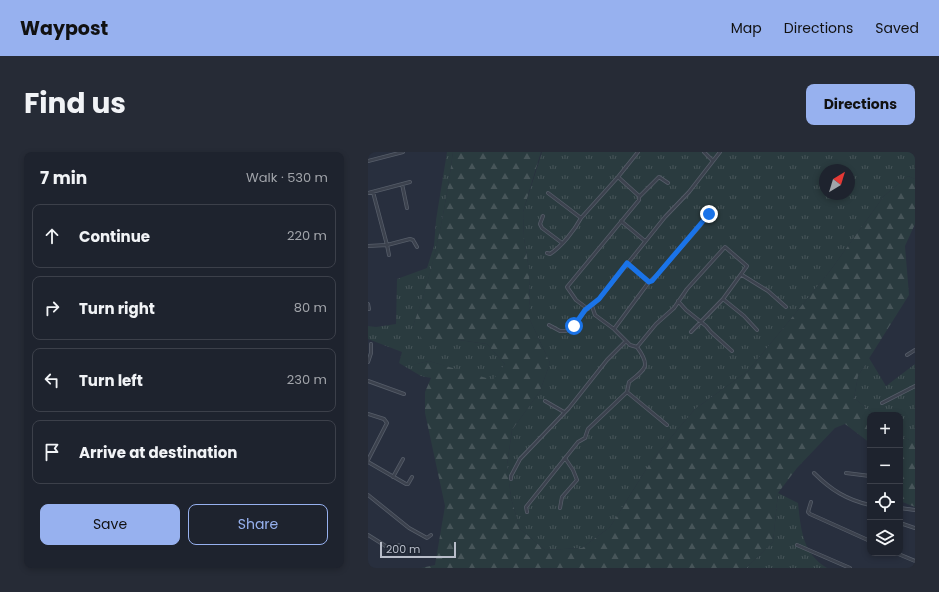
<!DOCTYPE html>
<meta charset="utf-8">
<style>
:root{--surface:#1e232e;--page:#262b36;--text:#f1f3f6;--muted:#a1a4aa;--line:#3c404a;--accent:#97b1ef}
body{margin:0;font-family:Poppins,sans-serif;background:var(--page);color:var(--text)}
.controls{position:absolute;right:12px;bottom:12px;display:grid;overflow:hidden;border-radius:8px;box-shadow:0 2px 6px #0003}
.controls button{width:36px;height:36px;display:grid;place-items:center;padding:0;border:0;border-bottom:1px solid var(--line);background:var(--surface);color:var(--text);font:20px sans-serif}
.compass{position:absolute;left:451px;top:12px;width:36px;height:36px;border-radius:50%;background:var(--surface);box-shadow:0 2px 6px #0003;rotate:38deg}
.scale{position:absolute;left:12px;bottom:10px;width:76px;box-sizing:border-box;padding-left:4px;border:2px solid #b8bdc9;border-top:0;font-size:11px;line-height:14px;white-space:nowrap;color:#b8bdc9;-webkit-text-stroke:3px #202734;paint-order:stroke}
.stop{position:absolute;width:12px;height:12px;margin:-9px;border:3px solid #1a73e8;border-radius:50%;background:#fff}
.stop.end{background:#1a73e8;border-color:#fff;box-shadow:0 1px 4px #0008}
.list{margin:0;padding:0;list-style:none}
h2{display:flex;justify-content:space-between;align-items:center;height:52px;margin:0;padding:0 16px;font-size:17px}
h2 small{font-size:13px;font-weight:400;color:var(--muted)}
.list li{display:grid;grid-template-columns:26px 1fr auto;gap:12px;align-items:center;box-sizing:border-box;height:64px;margin:0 8px 8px;padding:0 8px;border:1px solid var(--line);border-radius:8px}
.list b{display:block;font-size:15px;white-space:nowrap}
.list em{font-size:13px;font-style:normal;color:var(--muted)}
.actions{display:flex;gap:8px;padding:12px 16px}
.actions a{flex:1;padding:9px 0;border:1px solid var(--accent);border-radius:8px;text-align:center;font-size:14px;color:var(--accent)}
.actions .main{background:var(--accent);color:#111}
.icon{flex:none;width:22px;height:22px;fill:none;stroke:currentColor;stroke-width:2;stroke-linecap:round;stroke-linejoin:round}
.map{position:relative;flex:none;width:547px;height:416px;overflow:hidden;border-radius:8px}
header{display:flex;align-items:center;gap:24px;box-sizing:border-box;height:56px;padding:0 20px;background:var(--accent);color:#111}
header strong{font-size:19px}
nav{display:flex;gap:22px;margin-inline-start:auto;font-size:14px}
.intro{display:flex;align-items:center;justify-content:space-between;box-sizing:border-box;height:96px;padding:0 24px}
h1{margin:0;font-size:28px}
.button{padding:10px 18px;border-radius:8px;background:var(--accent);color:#111;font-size:14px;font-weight:700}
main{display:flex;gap:24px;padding:0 24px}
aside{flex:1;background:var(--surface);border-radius:8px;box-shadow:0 2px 6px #0003}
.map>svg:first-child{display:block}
.grass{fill:url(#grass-tufts);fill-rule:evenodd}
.forest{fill:url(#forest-firs)}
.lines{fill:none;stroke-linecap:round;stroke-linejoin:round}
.minor-casing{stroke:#565d69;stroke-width:4}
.minor{stroke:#3c424e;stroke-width:2.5}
.route{stroke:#1a73e8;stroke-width:5}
</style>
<header>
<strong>Waypost</strong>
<nav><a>Map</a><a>Directions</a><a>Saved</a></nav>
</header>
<div class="intro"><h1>Find us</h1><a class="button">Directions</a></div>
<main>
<aside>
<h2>7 min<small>Walk · 530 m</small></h2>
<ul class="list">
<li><svg class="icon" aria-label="ahead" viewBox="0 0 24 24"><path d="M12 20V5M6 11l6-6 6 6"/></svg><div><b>Continue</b></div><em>220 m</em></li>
<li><svg class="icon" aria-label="right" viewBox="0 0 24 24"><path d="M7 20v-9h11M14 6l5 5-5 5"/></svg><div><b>Turn right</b></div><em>80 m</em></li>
<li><svg class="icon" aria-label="left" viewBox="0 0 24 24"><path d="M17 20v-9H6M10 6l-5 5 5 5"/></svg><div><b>Turn left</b></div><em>230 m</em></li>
<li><svg class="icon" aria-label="arrive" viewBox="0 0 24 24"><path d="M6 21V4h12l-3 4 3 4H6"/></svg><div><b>Arrive at destination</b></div></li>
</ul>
<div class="actions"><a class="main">Save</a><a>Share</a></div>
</aside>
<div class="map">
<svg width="547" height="416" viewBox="0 0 547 416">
<defs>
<pattern id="grass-tufts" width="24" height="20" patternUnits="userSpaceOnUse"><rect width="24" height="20" fill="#2a3b3f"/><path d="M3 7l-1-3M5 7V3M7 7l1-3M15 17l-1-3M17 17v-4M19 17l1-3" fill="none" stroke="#475559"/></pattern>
<pattern id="forest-firs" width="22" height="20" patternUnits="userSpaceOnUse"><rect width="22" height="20" fill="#2a3b3f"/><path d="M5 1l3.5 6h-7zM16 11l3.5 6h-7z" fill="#475559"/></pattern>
</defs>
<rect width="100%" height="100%" fill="#282f3e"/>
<path class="grass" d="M79 0H85C77 60 66 118 45 174L91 188 119 192 137 212 125 229 61 209 45 213 63 226 53 224 31 211 34 200 0 187V174L8 175 28 172 29 127 59 116 66 94 68 68Z
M174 0H542L547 4V27L540 24 516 44 462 119 380 219 327 257 284 308 242 375 214 396 177 398 152 377 143 346 139 313 144 278 172 239 182 211 162 168 161 117 156 86 155 60ZM457 18H481V42H457Z
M501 206 518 234 547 212V291L532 283V263H507L486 246 490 224Z
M410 341 430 351C433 377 434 401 459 416H378L405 390Z"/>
<path class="forest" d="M85 0H173L155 60 156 86 161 117 162 168 182 211 172 239 144 278 139 313 143 346 152 377 177 398 214 396 242 375 284 308 327 257 380 219 462 119 516 44 540 24 547 27V72L537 94 541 143 490 224 486 246 507 263H502V291L477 272 467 276 429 316 410 341 405 390 378 416H53L67 413 77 354 57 261V240L63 226 44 213 61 209 125 228 137 212 119 192 91 188 54 187 45 174C66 117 77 60 85 0Z
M532 283 547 291V355L532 349Z"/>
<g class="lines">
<g class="minor-casing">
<path id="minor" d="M336 0 345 9
M0 9 35 0
M34 32 39 56
M5 40 19 93 42 87 45 88 49 95
M0 41 42 30
M180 41 213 66 250 25
M271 45 291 25 300 31
M175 64 172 72 174 76 194 91
M253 69 277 89
M0 94 19 93 21 103
M179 101 182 102C194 94 206 79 213 66
M374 123 400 139 418 155
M281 130 289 123 331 75 344 57
M355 147 376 164 389 178
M310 149 318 158 338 174 343 180 364 199
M0 152 1 157
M224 154 227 163 246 177 262 193 269 195 288 172 306 156 319 137 357 95 379 114 355 147 323 180
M220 157 208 148 199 135 271 48V44L250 25 270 0
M181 173 192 179H198L206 173 217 159 231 147 297 65 321 40 352 0
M246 177 281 130 259 111
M539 203 547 198
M0 210 3 201V192
M0 229 36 242
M259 240 299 273
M177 249 196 260
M514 251 547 234
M0 262 16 267 19 271 0 308
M0 310 38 332H40L44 325
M446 321C463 338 479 348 502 353
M478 321 502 324
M25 325 35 307
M143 327V324L152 307 201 256 239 208 258 189
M0 343 41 376 59 386 63 383
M502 343V350
M443 350 440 360 442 362 502 389
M192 356 194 345 209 328 205 318 197 306
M532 356 547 358
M159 360 158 355 210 290 217 286 220 277 259 240 261 230C278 217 283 214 269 195
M532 371 547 376
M0 383 24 398H27L31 393
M429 393 482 416
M528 401 547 409"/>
</g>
<use href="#minor" class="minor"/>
</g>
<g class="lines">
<path class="route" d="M206 174 217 158 231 147 259 111 281 130 284 129 341 62"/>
</g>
</svg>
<div class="controls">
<button>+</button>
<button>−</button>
<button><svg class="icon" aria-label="locate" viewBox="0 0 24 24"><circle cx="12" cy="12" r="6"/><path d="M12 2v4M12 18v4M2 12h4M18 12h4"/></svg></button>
<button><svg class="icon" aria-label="layers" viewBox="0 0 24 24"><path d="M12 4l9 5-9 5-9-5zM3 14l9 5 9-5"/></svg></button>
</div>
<svg class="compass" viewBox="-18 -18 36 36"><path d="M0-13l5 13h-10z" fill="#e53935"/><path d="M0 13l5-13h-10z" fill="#a1a4aa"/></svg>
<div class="scale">200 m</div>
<div class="stop" style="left:206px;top:174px"></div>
<div class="stop end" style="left:341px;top:62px"></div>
</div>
</main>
